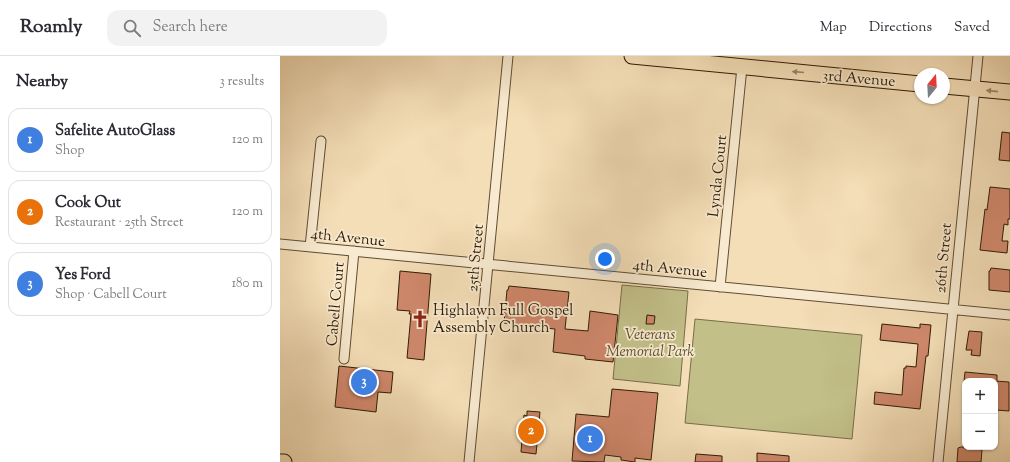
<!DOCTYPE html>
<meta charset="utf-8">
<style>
:root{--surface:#fff;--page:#f2f2f3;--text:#2b2b33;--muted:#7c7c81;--line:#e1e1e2;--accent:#8f2418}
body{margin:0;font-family:"Sorts Mill Goudy",serif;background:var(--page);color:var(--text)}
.controls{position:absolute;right:12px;bottom:12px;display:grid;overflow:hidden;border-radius:8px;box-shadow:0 1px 3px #0004}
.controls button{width:36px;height:36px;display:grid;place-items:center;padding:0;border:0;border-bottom:1px solid var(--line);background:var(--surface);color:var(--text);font:20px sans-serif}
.compass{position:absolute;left:634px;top:12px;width:36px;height:36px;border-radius:50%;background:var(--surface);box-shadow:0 1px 3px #0004;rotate:18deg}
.you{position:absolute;left:325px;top:203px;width:14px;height:14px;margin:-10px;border:3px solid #fff;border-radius:50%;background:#1a73e8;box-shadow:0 0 0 6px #1a73e833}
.badge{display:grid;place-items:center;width:26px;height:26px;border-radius:50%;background:var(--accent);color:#fff;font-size:13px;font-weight:700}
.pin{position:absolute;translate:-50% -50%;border:2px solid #fff;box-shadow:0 1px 4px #0006}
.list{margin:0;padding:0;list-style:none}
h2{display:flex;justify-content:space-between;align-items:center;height:52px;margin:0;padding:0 16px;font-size:17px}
h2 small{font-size:13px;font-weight:400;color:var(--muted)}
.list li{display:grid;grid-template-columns:26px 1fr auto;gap:12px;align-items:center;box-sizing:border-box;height:64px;margin:0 8px 8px;padding:0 8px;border:1px solid var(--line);border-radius:12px}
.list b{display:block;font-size:15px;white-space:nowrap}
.list p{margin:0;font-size:13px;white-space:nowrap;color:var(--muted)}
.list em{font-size:13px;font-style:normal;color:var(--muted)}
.icon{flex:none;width:22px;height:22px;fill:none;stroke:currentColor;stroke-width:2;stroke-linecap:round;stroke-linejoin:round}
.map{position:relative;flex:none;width:730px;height:406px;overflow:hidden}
header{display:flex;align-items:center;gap:24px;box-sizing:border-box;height:56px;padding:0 20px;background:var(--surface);border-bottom:1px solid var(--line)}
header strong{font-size:19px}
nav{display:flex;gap:22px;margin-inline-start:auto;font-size:14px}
.search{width:280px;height:36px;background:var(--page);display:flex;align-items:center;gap:10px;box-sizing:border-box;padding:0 14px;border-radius:12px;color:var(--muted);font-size:15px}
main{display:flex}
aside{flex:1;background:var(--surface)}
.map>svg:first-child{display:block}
.green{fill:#c2bf89;stroke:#786e47}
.building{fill:#d0886c;stroke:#2f1c05}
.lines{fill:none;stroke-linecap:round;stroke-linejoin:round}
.minor-casing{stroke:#604c32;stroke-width:11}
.primary-casing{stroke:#2f1c05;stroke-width:17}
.minor{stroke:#f8ead0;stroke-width:9}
.primary{stroke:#f4deb7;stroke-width:15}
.oneway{fill:#9b8767}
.labels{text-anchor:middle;stroke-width:3.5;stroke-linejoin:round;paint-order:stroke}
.street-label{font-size:15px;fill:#2f1c05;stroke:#f8ead0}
.poi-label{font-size:15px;fill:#2f1c05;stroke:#f8ead0;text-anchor:start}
.park-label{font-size:15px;font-style:italic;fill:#5b4d2d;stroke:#f8ead0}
</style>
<header>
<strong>Roamly</strong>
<div class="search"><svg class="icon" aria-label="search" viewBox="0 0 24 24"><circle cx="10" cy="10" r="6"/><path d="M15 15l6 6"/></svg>Search here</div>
<nav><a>Map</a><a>Directions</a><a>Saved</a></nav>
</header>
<main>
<aside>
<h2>Nearby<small>3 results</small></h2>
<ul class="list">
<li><span class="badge" style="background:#3f7fe0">1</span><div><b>Safelite AutoGlass</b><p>Shop</p></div><em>120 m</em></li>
<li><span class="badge" style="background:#e8710a">2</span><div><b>Cook Out</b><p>Restaurant · 25th Street</p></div><em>120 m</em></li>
<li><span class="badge" style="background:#3f7fe0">3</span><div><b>Yes Ford</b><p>Shop · Cabell Court</p></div><em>180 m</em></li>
</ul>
</aside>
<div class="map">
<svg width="730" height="406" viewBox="0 0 730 406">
<rect width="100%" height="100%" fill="#f4deb7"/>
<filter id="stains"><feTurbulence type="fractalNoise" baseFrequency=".005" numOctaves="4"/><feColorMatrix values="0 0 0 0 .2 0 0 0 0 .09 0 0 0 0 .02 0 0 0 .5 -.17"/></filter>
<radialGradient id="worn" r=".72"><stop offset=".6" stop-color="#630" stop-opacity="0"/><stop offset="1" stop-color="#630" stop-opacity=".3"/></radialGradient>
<path class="green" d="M342 229 408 235 400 330 333 323Z
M415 263 582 279 572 383 405 367Z"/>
<path class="building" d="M722 76 730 77V105L719 104Z
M710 131 730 133V163H728V169L724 168 722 185H728L727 197 700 194 705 153 707 154Z
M711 212 730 214V236L709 234V215H710Z
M120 215 151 218 144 304 127 302 131 258H129L130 255 117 254Z
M229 230 289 236 285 273 308 275 310 255 338 259 333 306 305 303V300L273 296 275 273 244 270V269L224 267 227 234H228Z
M367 259 375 260 374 268H366Z
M602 268 640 272V268L651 269 648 300H646L640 353 594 348 595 336 622 339 624 312H626V310L636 311 638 288 600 284Z
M689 275 702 276 700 300 691 299 692 294H686Z
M59 310 113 316 111 337 98 336 96 356 55 351Z
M685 316 717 319V325H684Z
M715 325 729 326V355L716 354 717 335H715Z
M332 333 378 337 371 404 355 402V406L341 404V401L325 399 324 406 292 405 296 358 329 361Z
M247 355 260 356 256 398 241 396 244 359 247 360Z
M681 391H696V393L702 394 701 406H677L678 392Z
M477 397 509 400V406H477Z
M416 398 442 400V406H415Z"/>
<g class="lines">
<g class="minor-casing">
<path id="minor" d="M0 188 730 259
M30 191 41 85
M440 231 462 11
M64 303 74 195
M189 406 228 0
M658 406 698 0"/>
</g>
<g class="primary-casing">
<path id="primary" d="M352 0 640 28
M664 30 730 36
M0 406H4"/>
</g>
<use href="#minor" class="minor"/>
<use href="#primary" class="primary"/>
</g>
<defs><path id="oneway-solid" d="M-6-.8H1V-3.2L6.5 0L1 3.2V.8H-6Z"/></defs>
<g class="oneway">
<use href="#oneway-solid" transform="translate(518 16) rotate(-175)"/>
<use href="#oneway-solid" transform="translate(712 35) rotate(-174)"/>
</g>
<defs>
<g id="church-bare" transform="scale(1.38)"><path d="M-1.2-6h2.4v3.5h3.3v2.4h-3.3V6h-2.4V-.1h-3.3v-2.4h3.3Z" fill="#8f2418" stroke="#f8ead0" stroke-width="2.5" paint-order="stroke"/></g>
</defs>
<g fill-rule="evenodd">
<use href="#church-bare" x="140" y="263"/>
</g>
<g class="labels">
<g class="street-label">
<text transform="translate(579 22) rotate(5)" y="5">3rd Avenue</text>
<text transform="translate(437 120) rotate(-84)" y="5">Lynda Court</text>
<text transform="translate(68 181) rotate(6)" y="5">4th Avenue</text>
<text transform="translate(195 202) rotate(-85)" y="5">25th Street</text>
<text transform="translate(663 202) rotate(-85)" y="5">26th Street</text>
<text transform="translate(390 212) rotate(6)" y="5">4th Avenue</text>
<text transform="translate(55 248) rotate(-85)" y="5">Cabell Court</text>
</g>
<g class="poi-label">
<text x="153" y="259">Highlawn Full Gospel<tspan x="153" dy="17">Assembly Church</tspan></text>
</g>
<g class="park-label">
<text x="370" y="283">Veterans<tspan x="370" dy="17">Memorial Park</tspan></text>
</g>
</g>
<rect width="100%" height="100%" filter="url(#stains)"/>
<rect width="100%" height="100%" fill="url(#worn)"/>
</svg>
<div class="controls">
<button>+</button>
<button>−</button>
</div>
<svg class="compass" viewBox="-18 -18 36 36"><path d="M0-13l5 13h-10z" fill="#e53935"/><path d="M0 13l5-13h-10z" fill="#7c7c81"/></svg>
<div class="you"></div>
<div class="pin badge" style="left:310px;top:383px;background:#3f7fe0">1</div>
<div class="pin badge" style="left:251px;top:375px;background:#e8710a">2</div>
<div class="pin badge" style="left:84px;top:326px;background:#3f7fe0">3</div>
</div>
</main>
